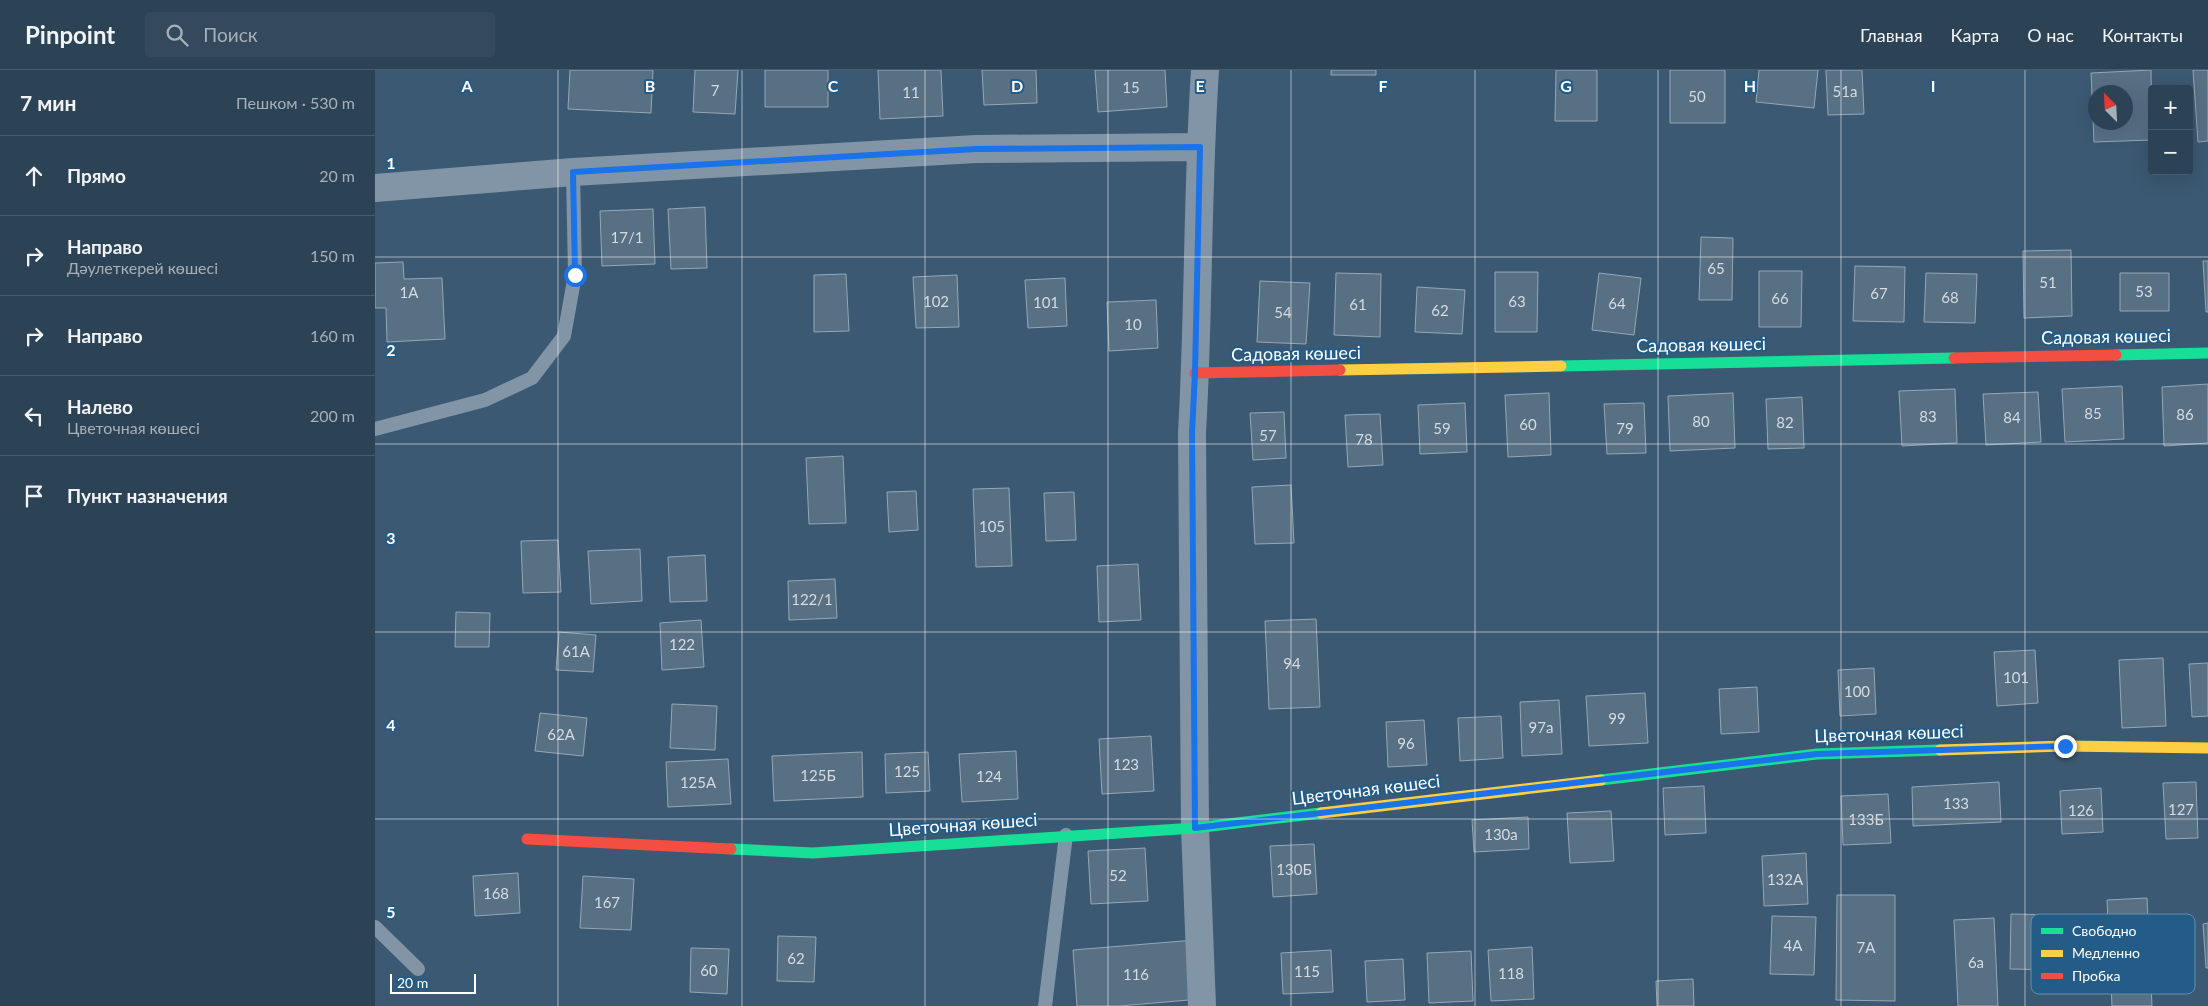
<!DOCTYPE html>
<html lang="ru">
<meta charset="utf-8">
<style>
:root{--surface:#2c4356;--page:#344a5c;--text:#f1f3f6;--muted:#a6b0b9;--line:#485c6c}
body{margin:0;font-family:Lato,sans-serif;background:var(--page);color:var(--text)}
.controls{position:absolute;right:15px;top:15px;display:grid;overflow:hidden;border-radius:5px;box-shadow:0 5px 20px #0002}
.controls button{width:45px;height:45px;display:grid;place-items:center;padding:0;border:0;border-bottom:1px solid var(--line);background:var(--surface);color:var(--text);font:25px sans-serif}
.compass{position:absolute;left:1713px;top:15px;width:45px;height:45px;border-radius:50%;background:var(--surface);box-shadow:0 5px 20px #0002;rotate:336deg}
.scale{position:absolute;left:15px;bottom:12px;width:86px;box-sizing:border-box;padding-left:5px;border:2px solid #fff;border-top:0;font-size:14px;line-height:18px;white-space:nowrap;color:#fff;-webkit-text-stroke:4px #245c88;paint-order:stroke}
.stop{position:absolute;width:15px;height:15px;margin:-11px;border:4px solid #1a73e8;border-radius:50%;background:#fff}
.stop.end{background:#1a73e8;border-color:#fff;box-shadow:0 1px 5px #0008}
.list{margin:0;padding:0;list-style:none}
h2{display:flex;justify-content:space-between;align-items:center;height:65px;margin:0;padding:0 20px;font-size:21px}
h2 small{font-size:16px;font-weight:400;color:var(--muted)}
.list li{display:grid;grid-template-columns:32px 1fr auto;gap:15px;align-items:center;box-sizing:border-box;height:80px;padding:0 20px;border-top:1px solid var(--line)}
.list b{display:block;font-size:19px;white-space:nowrap}
.list p{margin:0;font-size:16px;white-space:nowrap;color:var(--muted)}
.list em{font-size:16px;font-style:normal;color:var(--muted)}
.icon{flex:none;width:28px;height:28px;fill:none;stroke:currentColor;stroke-width:2;stroke-linecap:round;stroke-linejoin:round}
.map{position:relative;flex:none;width:1833px;height:936px;overflow:hidden}
header{display:flex;align-items:center;gap:30px;box-sizing:border-box;height:70px;padding:0 25px;background:var(--surface);border-bottom:1px solid var(--line)}
header strong{font-size:24px}
nav{display:flex;gap:28px;margin-inline-start:auto;font-size:18px}
.search{width:350px;height:45px;background:var(--page);display:flex;align-items:center;gap:12px;box-sizing:border-box;padding:0 18px;border-radius:5px;color:var(--muted);font-size:19px}
main{display:flex}
aside{flex:1;background:var(--surface)}
.map>svg:first-child{display:block}
.building{fill:#587084;stroke:#95a7b5;fill-rule:evenodd}
.lines{fill:none;stroke-linecap:round;stroke-linejoin:round}
.lane{stroke:#8295a6;stroke-width:14}
.street{stroke:#8295a6;stroke-width:28}
.fast{stroke:#16e098;stroke-width:11}
.slow{stroke:#ffcf43;stroke-width:11}
.jam{stroke:#f24e42;stroke-width:11}
.route{stroke:#1a73e8;stroke-width:6}
.grid{fill:none;stroke:#fff;stroke-width:1;stroke-opacity:0.55}
.labels{text-anchor:middle;stroke-width:4;stroke-linejoin:round;paint-order:stroke}
.number-label{font-size:15px;fill:#d5dbe0}
.street-label{font-size:18px;fill:#fff;stroke:#245c88}
.key{fill:#245c88;stroke:#668dac;stroke-width:1}
.key-label{font-size:14px;fill:#fff}
.grid-label{font-size:16px;text-anchor:middle;font-weight:bold;fill:#fff;stroke:#245c88;stroke-width:4;stroke-linejoin:round;paint-order:stroke}
</style>
<header>
<strong>Pinpoint</strong>
<div class="search"><svg class="icon" aria-label="search" viewBox="0 0 24 24"><circle cx="10" cy="10" r="6"/><path d="M15 15l6 6"/></svg>Поиск</div>
<nav><a>Главная</a><a>Карта</a><a>О нас</a><a>Контакты</a></nav>
</header>
<main>
<aside>
<h2>7 мин<small>Пешком · 530 m</small></h2>
<ul class="list">
<li><svg class="icon" aria-label="ahead" viewBox="0 0 24 24"><path d="M12 20V5M6 11l6-6 6 6"/></svg><div><b>Прямо</b></div><em>20 m</em></li>
<li><svg class="icon" aria-label="right" viewBox="0 0 24 24"><path d="M7 20v-9h11M14 6l5 5-5 5"/></svg><div><b>Направо</b><p>Дәулеткерей көшесі</p></div><em>150 m</em></li>
<li><svg class="icon" aria-label="right" viewBox="0 0 24 24"><path d="M7 20v-9h11M14 6l5 5-5 5"/></svg><div><b>Направо</b></div><em>160 m</em></li>
<li><svg class="icon" aria-label="left" viewBox="0 0 24 24"><path d="M17 20v-9H6M10 6l-5 5 5 5"/></svg><div><b>Налево</b><p>Цветочная көшесі</p></div><em>200 m</em></li>
<li><svg class="icon" aria-label="arrive" viewBox="0 0 24 24"><path d="M6 21V4h12l-3 4 3 4H6"/></svg><div><b>Пункт назначения</b></div></li>
</ul>
</aside>
<div class="map">
<svg width="1833" height="936" viewBox="0 0 1833 936">
<rect width="100%" height="100%" fill="#3b5972"/>
<path class="building" d="M195 0H278L276 43 193 39Z
M320 0H363L360 44 318 42Z
M390 0H453V37H390Z
M503 0H566L568 46 505 49Z
M607 0H661L662 33 609 35Z
M720 0H790L792 37 723 42Z
M956 0H1001V5H956Z
M1181 0H1222V51H1180Z
M1295 0H1350V53H1295Z
M1384 0H1443L1439 38 1381 32Z
M1451 0H1487L1489 44 1453 45Z
M1776 0 1777 70 1719 72 1716 3ZM1720 22H1750V52H1720Z
M1818 0H1833V71L1823 72Z
M330 137 332 198 296 199 293 139Z
M278 139 280 194 227 196 225 141Z
M1326 167 1358 168 1357 230H1324Z
M1696 180 1697 246 1649 248 1648 181Z
M1828 191H1833V242H1831Z
M28 192 29 209 67 208 70 269 12 272 11 238H0V193Z
M1480 196 1530 197 1529 252 1478 251Z
M1384 201H1427L1426 257H1384Z
M1120 202H1163L1162 262H1120Z
M961 203 1006 204 1005 267 959 265Z
M1224 203 1266 208 1259 265 1217 260Z
M1551 203 1602 204 1600 253 1549 252Z
M1745 203H1794V241H1745Z
M471 204 474 261 439 262V205Z
M582 205 584 257 541 258 538 207Z
M690 208 692 256 653 258 650 210Z
M885 211 935 213 931 274 882 272Z
M1042 217 1090 220 1087 264 1040 262Z
M781 230 783 278 734 281 732 232Z
M1833 314V373L1789 376 1787 317Z
M1747 316 1749 369 1690 372 1687 319Z
M1580 319 1582 373 1527 376 1524 321Z
M1663 322 1666 372 1611 375 1608 324Z
M1174 323 1176 385 1133 387 1130 325Z
M1358 323 1360 378 1295 381 1293 326Z
M1427 327 1429 378 1393 379 1391 329Z
M1090 333 1092 382 1045 384 1043 335Z
M1269 333 1271 383 1232 384 1229 334Z
M909 342 911 388 878 390 875 343Z
M1005 344 1008 395 973 397 970 345Z
M468 386 471 453 434 454 431 388Z
M916 415 919 473 880 474 877 417Z
M634 418 637 496 601 497 598 419Z
M541 421 543 460 514 462 512 422Z
M699 422 701 470 671 471 669 423Z
M183 470 186 522 148 523 146 471Z
M265 479 267 531 216 534 213 481Z
M330 485 332 531 295 532 293 487Z
M763 494 766 550 724 552 722 496Z
M460 509 462 548 414 550 413 511Z
M81 542 115 543 114 577H80Z
M941 549 945 637 894 639 890 551Z
M326 550 329 597 287 600 285 553Z
M184 562 221 565 218 602 181 600Z
M1660 580 1663 633 1622 636 1619 582Z
M1788 588 1791 656 1747 658 1744 590Z
M1833 593V646L1817 647 1814 594Z
M1499 598 1501 644 1465 646 1463 600Z
M1382 617 1384 662 1346 664 1344 619Z
M1270 623 1273 673 1214 676 1211 626Z
M1184 630 1187 684 1147 686 1145 632Z
M297 634 342 636 340 680 295 678Z
M165 643 212 648 208 686 160 681Z
M1126 646 1128 688 1085 691 1083 648Z
M1049 650 1052 695 1013 697 1011 652Z
M776 666 779 721 727 724 724 669Z
M641 681 643 729 587 732 584 684Z
M487 682 488 727 399 731 397 686Z
M553 682 555 721 511 723 510 684Z
M353 689 356 734 293 737 291 692Z
M1624 712 1626 752 1538 756 1537 717Z
M1821 712 1823 768 1791 769 1788 713Z
M1329 716 1331 763 1290 765 1288 718Z
M1726 718 1728 762 1687 764 1685 721Z
M1513 724 1516 773 1468 775 1466 726Z
M1236 741 1239 791 1195 793 1192 743Z
M1153 747 1154 779 1099 782 1097 750Z
M939 774 942 824 898 827 895 776Z
M770 778 773 831 716 834 713 781Z
M1431 783 1433 834 1389 836 1387 786Z
M143 803 145 843 100 846 98 806Z
M208 806 259 809 256 860 205 858Z
M1462 825H1520V931L1461 930Z
M1772 828 1777 936H1737L1732 830Z
M1636 844 1684 845 1682 900 1635 899Z
M1397 846 1441 847 1439 905 1395 904Z
M1619 848 1623 936H1583L1579 850Z
M1833 853V898H1831L1828 854Z
M403 866 441 867 439 912 402 911Z
M820 870 825 929 745 936H702L698 880Z
M1157 877 1159 929 1116 931 1113 880Z
M316 878 354 879 352 924 315 922Z
M956 880 958 922 908 924 906 883Z
M1096 881 1098 931 1054 933 1052 883Z
M1028 889 1030 930 992 932 990 891Z
M1318 909 1319 936H1282L1281 911Z"/>
<g class="lines">
<path class="lane" d="M0 359 110 330 157 308 189 266 200 205 198 102
M0 857 43 899
M670 936 691 765"/>
<path class="street" d="M0 118 198 102 601 79 825 77
M827 936 820 758 817 363C824 242 822 121 830 0"/>
<path class="fast" d="M1741 285 1833 283
M1186 296 1579 288
M1226 710 1442 684 1565 680
M356 779 438 783 820 758 946 743"/>
<path class="slow" d="M965 300 1186 296
M1565 680 1690 676 1833 678
M946 743 1226 710"/>
<path class="jam" d="M1579 288 1741 285
M820 303 965 300
M152 769 356 779"/>
</g>
<g class="lines">
<path class="route" d="M200 205 198 102 601 79 825 77 820 303 817 363 820 758 1442 684 1690 676"/>
</g>
<path class="grid" d="M183 0V936M367 0V936M550 0V936M733 0V936M916 0V936M1100 0V936M1283 0V936M1466 0V936M1650 0V936M0 187H1833M0 374H1833M0 562H1833M0 749H1833"/>
<g class="labels">
<g class="number-label">
<text x="756" y="23">15</text>
<text x="340" y="26">7</text>
<text x="1470" y="27">51а</text>
<text x="536" y="28">11</text>
<text x="1322" y="32">50</text>
<text x="252" y="173">17/1</text>
<text x="1341" y="204">65</text>
<text x="1673" y="218">51</text>
<text x="1769" y="227">53</text>
<text x="34" y="228">1А</text>
<text x="1504" y="229">67</text>
<text x="1575" y="233">68</text>
<text x="1405" y="234">66</text>
<text x="561" y="237">102</text>
<text x="1142" y="237">63</text>
<text x="671" y="238">101</text>
<text x="1242" y="239">64</text>
<text x="983" y="240">61</text>
<text x="1065" y="246">62</text>
<text x="908" y="248">54</text>
<text x="758" y="260">10</text>
<text x="1718" y="349">85</text>
<text x="1810" y="350">86</text>
<text x="1553" y="352">83</text>
<text x="1637" y="353">84</text>
<text x="1326" y="357">80</text>
<text x="1410" y="358">82</text>
<text x="1153" y="360">60</text>
<text x="1067" y="364">59</text>
<text x="1250" y="364">79</text>
<text x="893" y="371">57</text>
<text x="989" y="375">78</text>
<text x="617" y="462">105</text>
<text x="437" y="535">122/1</text>
<text x="307" y="580">122</text>
<text x="201" y="587">61А</text>
<text x="917" y="599">94</text>
<text x="1641" y="613">101</text>
<text x="1482" y="627">100</text>
<text x="1242" y="654">99</text>
<text x="1166" y="663">97а</text>
<text x="186" y="670">62А</text>
<text x="1031" y="679">96</text>
<text x="751" y="700">123</text>
<text x="532" y="707">125</text>
<text x="443" y="711">125Б</text>
<text x="614" y="712">124</text>
<text x="323" y="718">125А</text>
<text x="1581" y="739">133</text>
<text x="1806" y="745">127</text>
<text x="1706" y="746">126</text>
<text x="1491" y="755">133Б</text>
<text x="1126" y="770">130а</text>
<text x="919" y="805">130Б</text>
<text x="743" y="811">52</text>
<text x="1410" y="815">132А</text>
<text x="121" y="829">168</text>
<text x="232" y="838">167</text>
<text x="1418" y="881">4А</text>
<text x="1491" y="883">7А</text>
<text x="421" y="894">62</text>
<text x="1601" y="898">6а</text>
<text x="334" y="906">60</text>
<text x="932" y="907">115</text>
<text x="1136" y="909">118</text>
<text x="761" y="910">116</text>
</g>
<g class="street-label">
<text transform="translate(1731 267) rotate(-1)" y="6">Садовая көшесі</text>
<text transform="translate(1326 275) rotate(-1)" y="6">Садовая көшесі</text>
<text transform="translate(921 284) rotate(-1)" y="6">Садовая көшесі</text>
<text transform="translate(1514 664) rotate(-2)" y="6">Цветочная көшесі</text>
<text transform="translate(991 720) rotate(-7)" y="6">Цветочная көшесі</text>
<text transform="translate(588 755) rotate(-4)" y="6">Цветочная көшесі</text>
</g>
</g>
<rect x="1656" y="844" width="164" height="80" rx="8" class="key"/>
<rect x="1666" y="858" width="22" height="6" fill="#16e098"/>
<rect x="1666" y="880" width="22" height="7" fill="#ffcf43"/>
<rect x="1666" y="903" width="22" height="6" fill="#f24e42"/>
<g class="key-label">
<text x="1697" y="866">Свободно</text>
<text x="1697" y="888">Медленно</text>
<text x="1697" y="911">Пробка</text>
</g>
<g class="grid-label">
<text x="92" y="22">A</text>
<text x="275" y="22">B</text>
<text x="458" y="22">C</text>
<text x="642" y="22">D</text>
<text x="825" y="22">E</text>
<text x="1008" y="22">F</text>
<text x="1191" y="22">G</text>
<text x="1375" y="22">H</text>
<text x="1558" y="22">I</text>
<text x="16" y="99">1</text>
<text x="16" y="286">2</text>
<text x="16" y="474">3</text>
<text x="16" y="661">4</text>
<text x="16" y="848">5</text>
</g>
</svg>
<div class="controls">
<button>+</button>
<button>−</button>
</div>
<svg class="compass" viewBox="-18 -18 36 36"><path d="M0-13l5 13h-10z" fill="#e53935"/><path d="M0 13l5-13h-10z" fill="#a6b0b9"/></svg>
<div class="scale">20 m</div>
<div class="stop" style="left:200px;top:205px"></div>
<div class="stop end" style="left:1690px;top:676px"></div>
</div>
</main>
